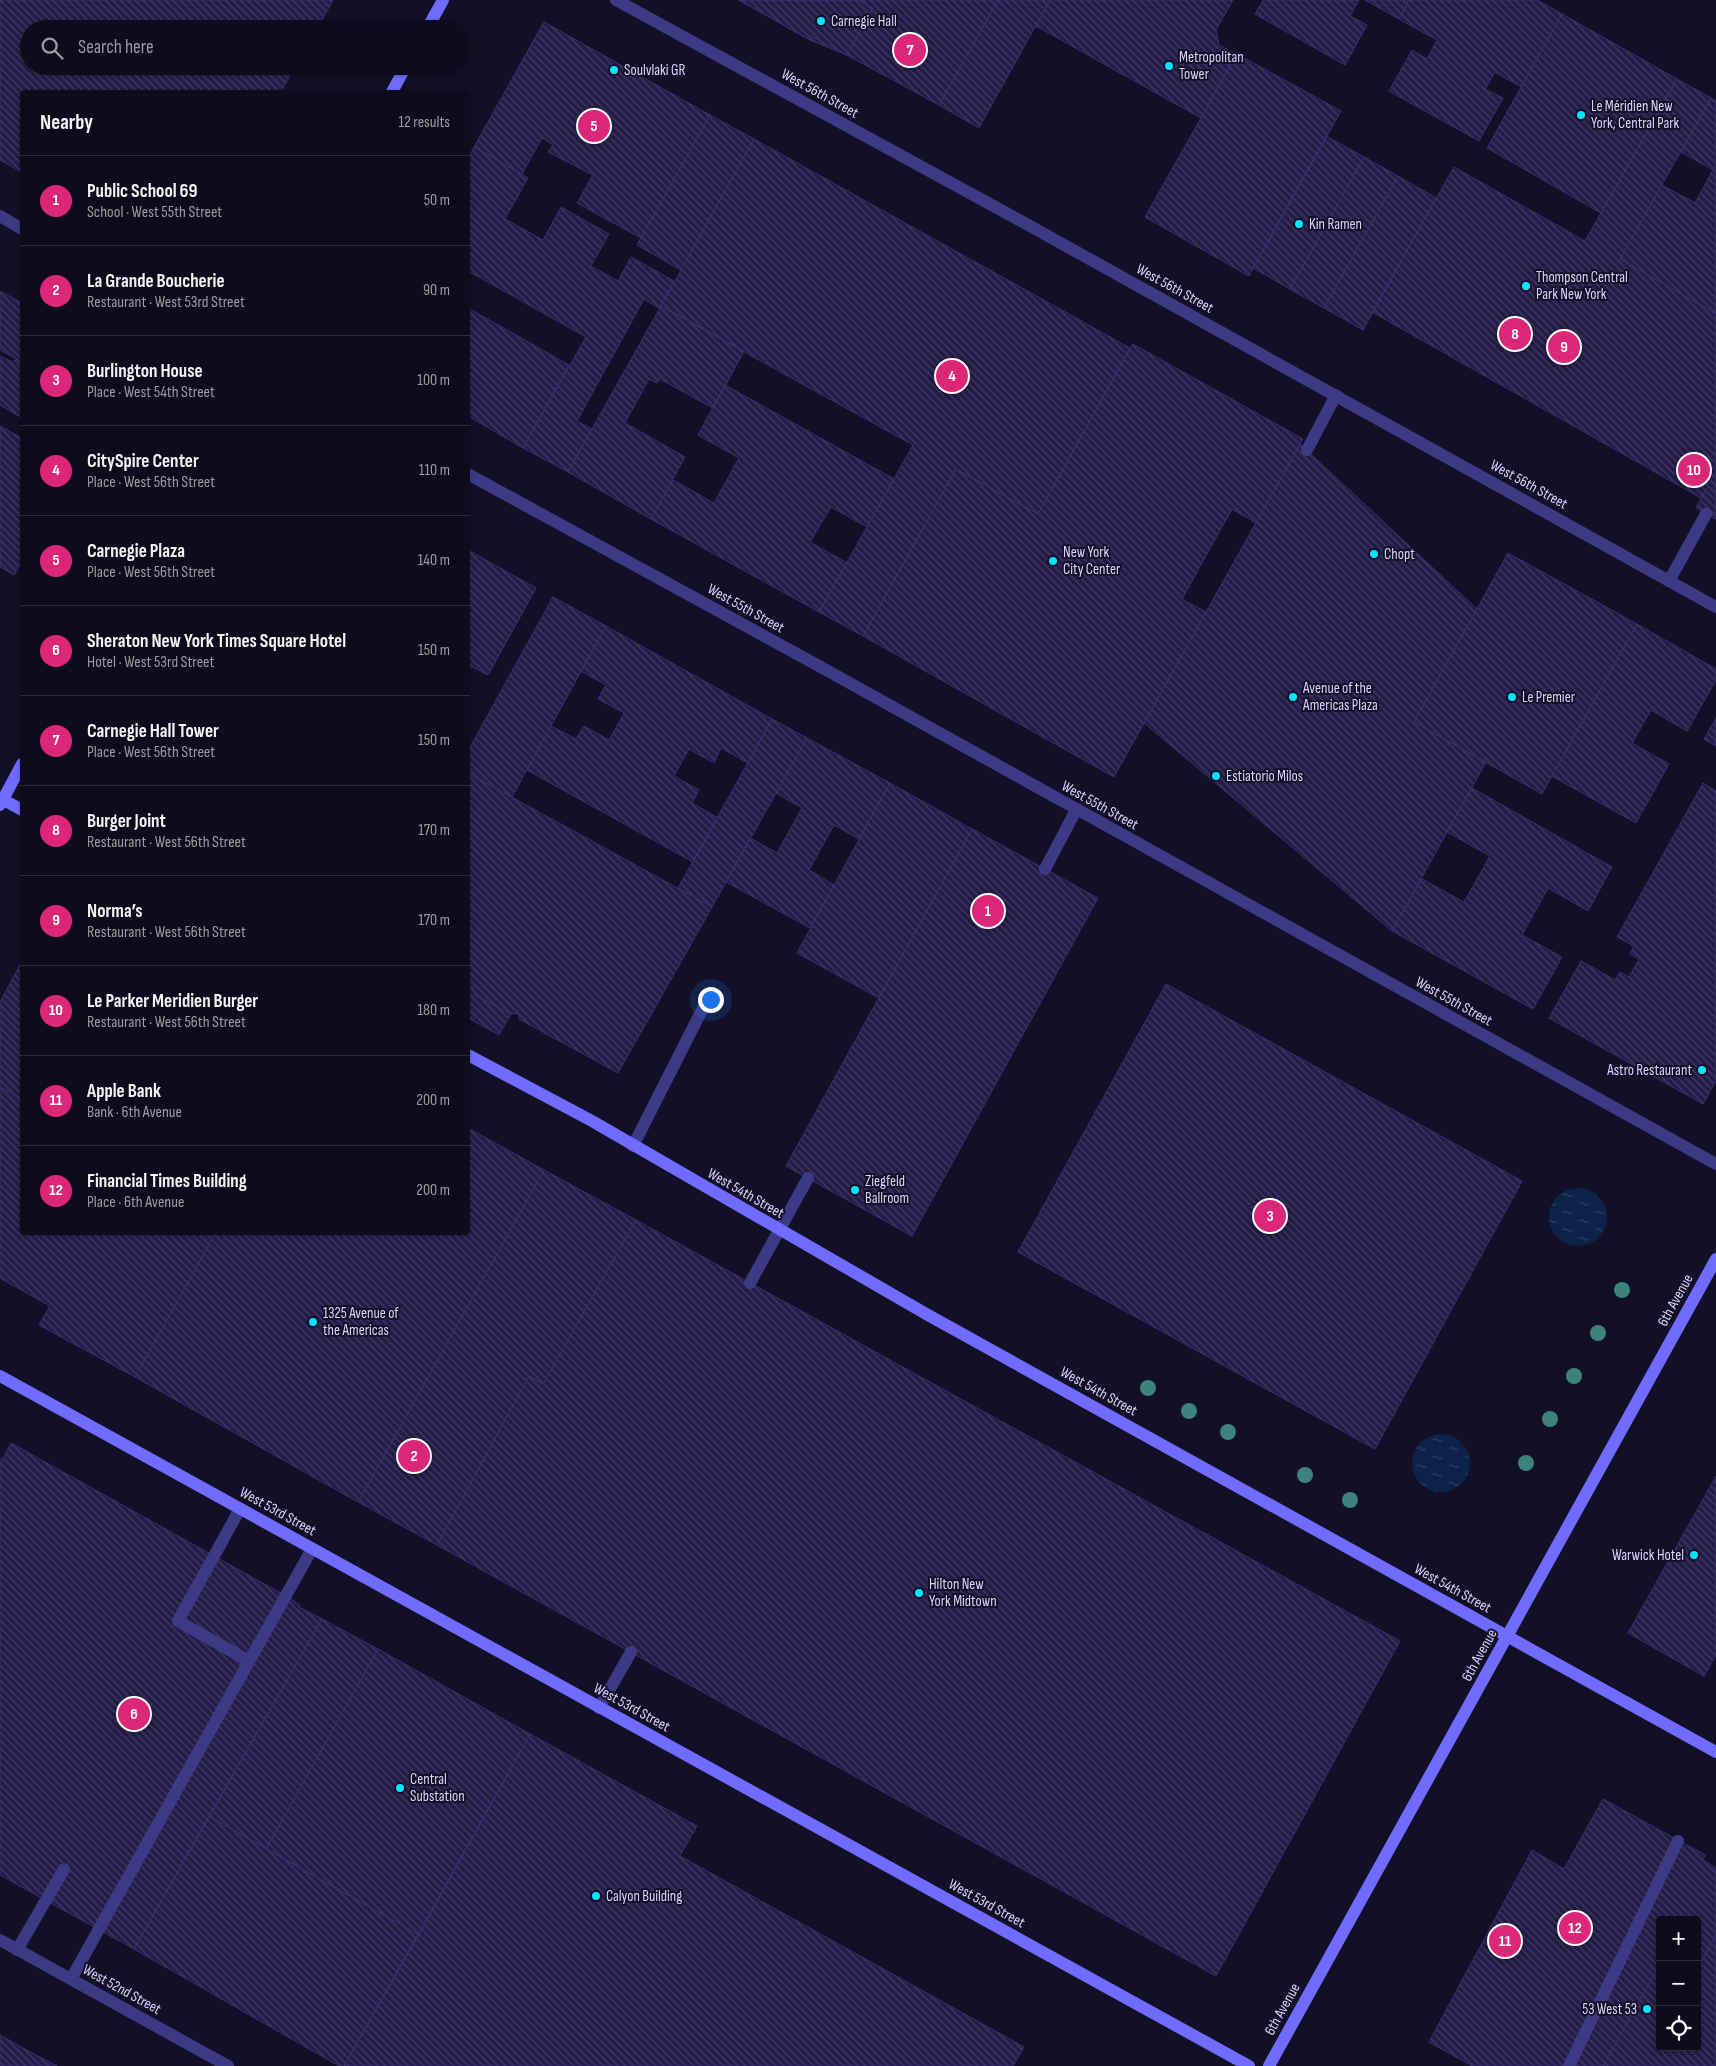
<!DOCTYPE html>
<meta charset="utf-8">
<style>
:root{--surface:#0e0b1c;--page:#171425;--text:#f1f3f6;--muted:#9b9ba3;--line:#2e2b3b;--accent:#db2777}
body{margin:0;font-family:"Sofia Sans Condensed",sans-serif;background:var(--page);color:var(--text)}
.controls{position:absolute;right:15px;bottom:15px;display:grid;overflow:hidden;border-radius:5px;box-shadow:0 1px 4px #0004}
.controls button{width:45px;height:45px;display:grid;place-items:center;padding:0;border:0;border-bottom:1px solid var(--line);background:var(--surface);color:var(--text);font:25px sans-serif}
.you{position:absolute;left:710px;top:999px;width:18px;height:18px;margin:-12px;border:4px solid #fff;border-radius:50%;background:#1a73e8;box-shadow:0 0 0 8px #1a73e833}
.badge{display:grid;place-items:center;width:32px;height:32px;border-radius:50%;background:var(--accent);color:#fff;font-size:16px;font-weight:700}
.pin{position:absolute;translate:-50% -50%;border:2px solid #fff;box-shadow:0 1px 5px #0006}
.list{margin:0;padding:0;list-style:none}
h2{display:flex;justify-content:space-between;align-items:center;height:65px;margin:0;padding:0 20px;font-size:21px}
h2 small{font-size:16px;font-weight:400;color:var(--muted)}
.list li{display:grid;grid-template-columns:32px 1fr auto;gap:15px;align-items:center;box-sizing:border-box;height:90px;padding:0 20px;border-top:1px solid var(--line)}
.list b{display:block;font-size:19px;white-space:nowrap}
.list p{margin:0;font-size:16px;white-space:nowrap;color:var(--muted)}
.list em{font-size:16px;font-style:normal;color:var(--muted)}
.icon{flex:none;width:28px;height:28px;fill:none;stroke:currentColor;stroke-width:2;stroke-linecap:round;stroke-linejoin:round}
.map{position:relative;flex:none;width:1716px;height:2066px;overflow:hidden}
.search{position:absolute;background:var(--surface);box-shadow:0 1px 4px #0004;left:20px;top:20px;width:450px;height:55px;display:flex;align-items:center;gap:12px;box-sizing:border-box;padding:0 18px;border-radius:28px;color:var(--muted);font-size:19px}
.panel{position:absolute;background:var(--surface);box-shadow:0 1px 4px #0004;left:20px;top:90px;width:450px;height:1145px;border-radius:5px}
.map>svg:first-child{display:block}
.water{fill:url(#water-ripples)}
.building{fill:url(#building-back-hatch);stroke:#3b2d73}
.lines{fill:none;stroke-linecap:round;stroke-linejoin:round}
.lane{stroke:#3d3a85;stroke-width:12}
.street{stroke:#3d3a85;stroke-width:12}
.secondary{stroke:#6f6bff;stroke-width:12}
.tree{fill:#3d827b}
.poi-dot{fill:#00e5ff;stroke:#130f26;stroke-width:2}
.labels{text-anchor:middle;stroke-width:4;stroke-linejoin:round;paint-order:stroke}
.poi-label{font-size:15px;fill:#d9d4ff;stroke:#130f26;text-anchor:start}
.street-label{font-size:15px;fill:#d9d4ff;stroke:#130f26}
</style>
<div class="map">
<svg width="1716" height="2066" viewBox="0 0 1716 2066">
<defs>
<pattern id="water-ripples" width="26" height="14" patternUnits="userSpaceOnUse" patternTransform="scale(1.25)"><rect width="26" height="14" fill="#0c2248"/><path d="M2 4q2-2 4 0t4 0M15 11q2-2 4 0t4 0" fill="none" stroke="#2f4163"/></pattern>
<pattern id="building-back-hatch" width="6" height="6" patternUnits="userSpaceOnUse" patternTransform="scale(1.25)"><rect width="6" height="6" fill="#241b47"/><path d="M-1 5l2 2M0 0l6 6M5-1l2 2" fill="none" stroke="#433b63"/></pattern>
</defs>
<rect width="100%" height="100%" fill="#130f26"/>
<path class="water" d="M1549 1217a29 29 0 1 1 58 0a29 29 0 1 1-58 0Z
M1412 1463a29 29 0 1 1 58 0a29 29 0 1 1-58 0Z"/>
<path class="building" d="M0 0H333L317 29H29V66H295L281 92H22V172L0 160Z
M739 0H858L873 8 847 55 811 36 810 40Z
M739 0H858L873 8 847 55 810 40Z
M858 0H998L939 105 847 55 873 8Z
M998 0H1050L979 128 939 105Z
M1050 0H1233L1216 30 1219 45 1236 54 1201 118 1036 26Z
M1263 0H1359L1350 16 1367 25 1345 65 1255 14Z
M1365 0H1409L1399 19Z
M1409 0H1537L1562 14 1521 87 1495 72 1485 89 1503 98 1479 141 1389 91 1412 50 1427 59 1437 40 1399 19Z
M1562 14 1677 79 1601 213 1487 148Z
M544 22 710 115 641 238 577 203 593 175 548 152 553 145 542 138 522 174 474 147Z
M1237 54 1341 111 1249 276 1145 217Z
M1677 79 1711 98 1620 259 1716 314V471L1701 498 1372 312 1454 167 1585 241Z
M1711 98 1716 101V314L1620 259 1662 185 1695 203 1713 170 1681 152Z
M710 115 754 139 681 270 637 245Z
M1326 136 1364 157 1290 289 1253 268Z
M754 139 1130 348 1038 514 956 469 863 636 819 612 913 445 661 306Z
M474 147 528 178 505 219 543 240 561 207 609 234 591 266 618 281 631 257 674 281 659 308 644 299 577 421 592 429 568 472 523 448 586 337 468 271V159Z
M1364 157 1398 176 1324 308 1290 289Z
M1398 176 1436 198 1363 330 1324 308Z
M0 291 22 303V362L0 350Z
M661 306 744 351 713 408 660 379 657 383 649 379 626 421 625 423 685 457 651 519 568 472Z
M468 308 569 365 523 448 468 416Z
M1133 344 1303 439 1256 523 1232 509 1182 599 1206 612 1114 777 863 636 956 469 1038 514Z
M0 356 12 362 17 359 22 362V418L0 405Z
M725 385 894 479 867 527 831 507 810 542 847 563 819 612 651 519 673 480 714 503 739 458 698 435Z
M0 426 20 437 22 431V561L14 575 0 567Z
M1300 444 1477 609 1414 722 1486 762 1392 931 1144 723Z
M1716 471V519L1696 508Z
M468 550 536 588 488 675 471 666 468 672Z
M1508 553 1637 624 1542 794 1414 722Z
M553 597 606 626 512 797 468 773V751Z
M1637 624 1716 669V680L1687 731 1651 710 1632 743 1669 764 1636 823 1552 776Z
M606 626 772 719 748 763 721 748 714 763 689 749 674 776 699 790 692 803 718 818 693 862 527 770 551 726 576 739 584 726 609 740 624 713 598 699 606 685 581 671Z
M1716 718V746L1704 739Z
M772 719 807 738 712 907 678 888Z
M807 738 890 783 859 839 834 825 809 870 834 885 810 928 726 882 750 838 777 853 802 808 776 793Z
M468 773 712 907 618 1073 519 1019 518 1013 511 1014 475 995 473 988 468 989Z
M890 783 972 829 879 998 797 953Z
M1703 783 1716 791V1081L1703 1104 1549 1018 1581 961 1615 980 1620 972 1629 977 1639 959 1630 954 1634 946 1617 937Z
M1472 788 1612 867 1588 911 1548 888 1522 935 1562 957 1533 1009 1392 931 1422 879 1464 902 1490 856 1447 832Z
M972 829 1098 898 912 1236 786 1166Z
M22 961V1099L0 1087V1002Z
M1166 984 1522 1181 1375 1449 1018 1252Z
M473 988 475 995 511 1014 499 1035 468 1018V989Z
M0 1087 22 1099V1232H216L135 1377 39 1325 50 1306 0 1278Z
M468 1128 544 1170 358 1502 135 1377 216 1232H468Z
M544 1170 636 1220 543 1384 529 1376 437 1545 358 1502Z
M636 1220 1400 1641 1216 1976 437 1545 529 1376 543 1384Z
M11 1443 286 1596 300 1605 299 1607 322 1619 134 1949 0 1875V1459L2 1460Z
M1716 1476V1655L1704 1676 1628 1633Z
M322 1619 378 1649 266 1849 209 1816Z
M378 1649 530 1734 419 1935 266 1849Z
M530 1734 697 1826 680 1856 1024 2047 1013 2066H344Z
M1603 1799 1705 1855 1703 1860 1716 1868V1935L1697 1970V1920H1660V1964L1603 2066H1472L1429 2042 1532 1850 1564 1869Z
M209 1816 419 1935 344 2066H339L134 1949Z
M1716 1935V2066H1603L1660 1964V2047H1697V1970Z
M0 2035 34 2054 57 2066H0Z"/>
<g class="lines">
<path class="lane" d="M1307 450 1336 395
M1669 581 1706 514
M1045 869 1076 810
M633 1146 706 1002
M750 1283 808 1178
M240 1509 178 1621 249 1661
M599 1708 631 1652
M17 1950 64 1869
M71 1979 312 1549
M1569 2066 1678 1841"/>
<path class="street" d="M616 0 1030 226 1716 607
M0 216 22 229
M468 474 819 666 1716 1164
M0 1940 228 2066"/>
<path class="secondary" d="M427 29 443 0
M392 92 406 66
M0 798 22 810
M0 805 22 764
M468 1055 592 1121 928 1315 1716 1752
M0 1376 1249 2066
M1269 2066 1716 1259"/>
</g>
<g class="tree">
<circle cx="1622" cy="1290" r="8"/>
<circle cx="1598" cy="1333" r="8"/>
<circle cx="1574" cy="1376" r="8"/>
<circle cx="1148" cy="1388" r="8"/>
<circle cx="1189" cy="1411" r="8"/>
<circle cx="1550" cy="1419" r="8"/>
<circle cx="1228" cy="1432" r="8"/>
<circle cx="1526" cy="1463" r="8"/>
<circle cx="1305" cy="1475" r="8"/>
<circle cx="1350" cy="1500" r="8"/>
</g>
<g class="poi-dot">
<circle cx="821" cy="21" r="5"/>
<circle cx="1169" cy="66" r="5"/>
<circle cx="614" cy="70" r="5"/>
<circle cx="1581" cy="115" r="5"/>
<circle cx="1299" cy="224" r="5"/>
<circle cx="1526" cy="286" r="5"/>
<circle cx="1374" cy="554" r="5"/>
<circle cx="1053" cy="561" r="5"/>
<circle cx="1293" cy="697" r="5"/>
<circle cx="1512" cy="697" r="5"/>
<circle cx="1216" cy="776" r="5"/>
<circle cx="1702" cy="1070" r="5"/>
<circle cx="855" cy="1190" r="5"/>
<circle cx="313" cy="1322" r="5"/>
<circle cx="1694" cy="1555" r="5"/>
<circle cx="919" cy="1593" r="5"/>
<circle cx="400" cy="1788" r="5"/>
<circle cx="596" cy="1896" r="5"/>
<circle cx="1647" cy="2009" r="5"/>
</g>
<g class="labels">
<g class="poi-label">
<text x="831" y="26">Carnegie Hall</text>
<text x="1179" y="62">Metropolitan<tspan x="1179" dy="17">Tower</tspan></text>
<text x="624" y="75">Soulvlaki GR</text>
<text x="1591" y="111">Le Méridien New<tspan x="1591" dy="17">York, Central Park</tspan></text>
<text x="1309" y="229">Kin Ramen</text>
<text x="1536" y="282">Thompson Central<tspan x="1536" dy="17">Park New York</tspan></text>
<text x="1063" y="557">New York<tspan x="1063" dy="17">City Center</tspan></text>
<text x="1384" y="559">Chopt</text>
<text x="1303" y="693">Avenue of the<tspan x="1303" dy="17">Americas Plaza</tspan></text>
<text x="1522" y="702">Le Premier</text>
<text x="1226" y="781">Estiatorio Milos</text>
<text x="1692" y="1075" text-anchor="end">Astro Restaurant</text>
<text x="865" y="1186">Ziegfeld<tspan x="865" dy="17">Ballroom</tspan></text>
<text x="323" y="1318">1325 Avenue of<tspan x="323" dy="17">the Americas</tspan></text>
<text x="1684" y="1560" text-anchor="end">Warwick Hotel</text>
<text x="929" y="1589">Hilton New<tspan x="929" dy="17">York Midtown</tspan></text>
<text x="410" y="1784">Central<tspan x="410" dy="17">Substation</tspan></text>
<text x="606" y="1901">Calyon Building</text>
<text x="1637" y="2014" text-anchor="end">53 West 53</text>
</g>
<g class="street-label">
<text transform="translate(820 93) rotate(29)" y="5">West 56th Street</text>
<text transform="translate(1175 288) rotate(29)" y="5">West 56th Street</text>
<text transform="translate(1529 484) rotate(29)" y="5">West 56th Street</text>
<text transform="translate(746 608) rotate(29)" y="5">West 55th Street</text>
<text transform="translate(1100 805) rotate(29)" y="5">West 55th Street</text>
<text transform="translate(1454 1001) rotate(29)" y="5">West 55th Street</text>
<text transform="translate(746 1193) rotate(30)" y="5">West 54th Street</text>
<text transform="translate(1675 1300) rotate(-61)" y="5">6th Avenue</text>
<text transform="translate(1099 1391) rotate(29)" y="5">West 54th Street</text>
<text transform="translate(278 1511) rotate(29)" y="5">West 53rd Street</text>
<text transform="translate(1453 1588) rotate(29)" y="5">West 54th Street</text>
<text transform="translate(1479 1655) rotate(-61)" y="5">6th Avenue</text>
<text transform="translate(632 1707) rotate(29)" y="5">West 53rd Street</text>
<text transform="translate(987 1903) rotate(29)" y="5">West 53rd Street</text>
<text transform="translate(122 1989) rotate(29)" y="5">West 52nd Street</text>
<text transform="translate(1282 2009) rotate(-61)" y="5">6th Avenue</text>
</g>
</g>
</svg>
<div class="controls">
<button>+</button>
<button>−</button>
<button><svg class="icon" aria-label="locate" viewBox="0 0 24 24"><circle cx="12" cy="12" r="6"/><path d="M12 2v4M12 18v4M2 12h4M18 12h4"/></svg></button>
</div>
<div class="you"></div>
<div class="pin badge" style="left:988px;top:911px">1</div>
<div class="pin badge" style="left:414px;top:1456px">2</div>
<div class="pin badge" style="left:1270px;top:1216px">3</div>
<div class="pin badge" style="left:952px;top:376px">4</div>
<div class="pin badge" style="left:594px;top:126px">5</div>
<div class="pin badge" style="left:134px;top:1714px">6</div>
<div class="pin badge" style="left:910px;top:50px">7</div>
<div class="pin badge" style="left:1515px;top:334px">8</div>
<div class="pin badge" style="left:1564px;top:347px">9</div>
<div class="pin badge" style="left:1694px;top:470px">10</div>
<div class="pin badge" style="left:1505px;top:1941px">11</div>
<div class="pin badge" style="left:1575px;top:1928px">12</div>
<div class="search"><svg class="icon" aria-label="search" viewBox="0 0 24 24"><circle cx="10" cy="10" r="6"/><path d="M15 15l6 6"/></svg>Search here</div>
<section class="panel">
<h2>Nearby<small>12 results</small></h2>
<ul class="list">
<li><span class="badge">1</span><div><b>Public School 69</b><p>School · West 55th Street</p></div><em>50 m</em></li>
<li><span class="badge">2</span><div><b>La Grande Boucherie</b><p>Restaurant · West 53rd Street</p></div><em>90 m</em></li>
<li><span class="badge">3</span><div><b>Burlington House</b><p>Place · West 54th Street</p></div><em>100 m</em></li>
<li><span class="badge">4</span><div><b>CitySpire Center</b><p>Place · West 56th Street</p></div><em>110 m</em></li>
<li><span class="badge">5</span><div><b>Carnegie Plaza</b><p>Place · West 56th Street</p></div><em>140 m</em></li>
<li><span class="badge">6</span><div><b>Sheraton New York Times Square Hotel</b><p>Hotel · West 53rd Street</p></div><em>150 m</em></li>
<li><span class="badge">7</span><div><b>Carnegie Hall Tower</b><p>Place · West 56th Street</p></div><em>150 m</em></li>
<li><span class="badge">8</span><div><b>Burger Joint</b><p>Restaurant · West 56th Street</p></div><em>170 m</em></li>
<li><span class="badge">9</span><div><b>Norma’s</b><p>Restaurant · West 56th Street</p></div><em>170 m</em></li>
<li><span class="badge">10</span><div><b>Le Parker Meridien Burger</b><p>Restaurant · West 56th Street</p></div><em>180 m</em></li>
<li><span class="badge">11</span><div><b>Apple Bank</b><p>Bank · 6th Avenue</p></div><em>200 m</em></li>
<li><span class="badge">12</span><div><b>Financial Times Building</b><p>Place · 6th Avenue</p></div><em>200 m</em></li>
</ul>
</section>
</div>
